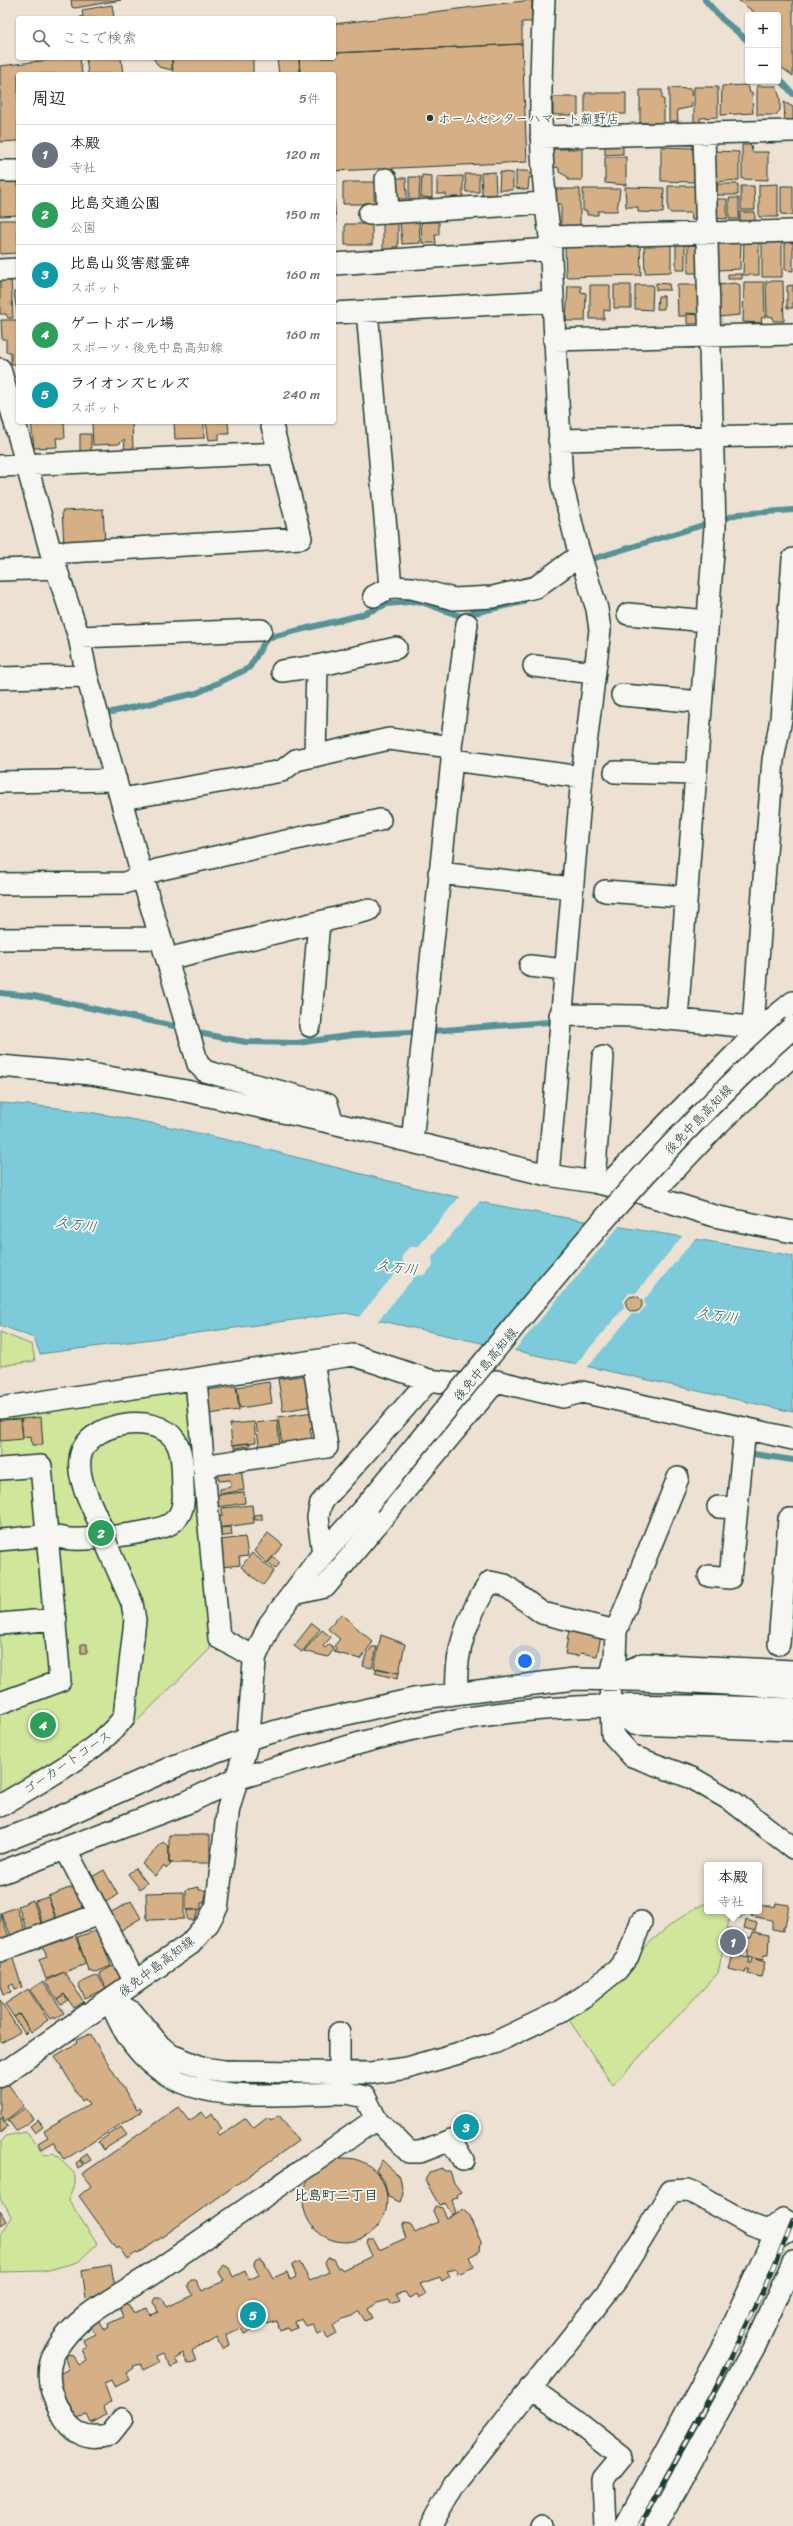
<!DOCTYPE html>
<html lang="ja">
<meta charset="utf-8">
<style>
:root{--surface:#fff;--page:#f2f2f2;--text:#222;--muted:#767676;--line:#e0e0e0;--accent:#1f3d34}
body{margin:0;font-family:Sriracha,"Klee One",sans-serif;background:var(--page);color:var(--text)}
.controls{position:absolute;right:12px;top:12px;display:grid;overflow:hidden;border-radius:4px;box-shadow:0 1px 3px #0004}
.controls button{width:36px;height:36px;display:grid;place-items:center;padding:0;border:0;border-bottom:1px solid var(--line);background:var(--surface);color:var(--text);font:20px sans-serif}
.you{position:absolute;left:525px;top:1661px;width:14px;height:14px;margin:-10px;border:3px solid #fff;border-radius:50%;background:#1a73e8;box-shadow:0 0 0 6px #1a73e833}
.badge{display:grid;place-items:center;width:26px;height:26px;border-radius:50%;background:var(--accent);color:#fff;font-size:13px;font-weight:700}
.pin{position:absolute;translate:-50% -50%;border:2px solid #fff;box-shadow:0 1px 4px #0006}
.popup{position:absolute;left:704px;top:1862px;width:58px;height:52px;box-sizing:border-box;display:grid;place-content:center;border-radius:4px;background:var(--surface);filter:drop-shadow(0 1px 3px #0005);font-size:13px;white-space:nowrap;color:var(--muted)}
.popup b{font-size:15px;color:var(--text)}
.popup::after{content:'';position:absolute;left:50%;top:100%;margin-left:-8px;border:8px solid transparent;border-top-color:var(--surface)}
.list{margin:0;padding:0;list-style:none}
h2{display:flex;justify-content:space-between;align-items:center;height:52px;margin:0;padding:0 16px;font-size:17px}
h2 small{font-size:13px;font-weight:400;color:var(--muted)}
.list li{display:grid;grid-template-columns:26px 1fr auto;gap:12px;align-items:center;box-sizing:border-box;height:60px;padding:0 16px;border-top:1px solid var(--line)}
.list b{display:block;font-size:15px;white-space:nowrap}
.list p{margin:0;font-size:13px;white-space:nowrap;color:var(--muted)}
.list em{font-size:13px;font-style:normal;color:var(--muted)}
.icon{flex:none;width:22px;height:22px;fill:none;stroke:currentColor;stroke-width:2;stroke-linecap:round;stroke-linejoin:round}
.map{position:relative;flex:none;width:793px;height:2526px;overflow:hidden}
.search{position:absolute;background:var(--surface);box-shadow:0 1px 3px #0004;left:16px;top:16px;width:320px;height:44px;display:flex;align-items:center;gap:10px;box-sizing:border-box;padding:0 14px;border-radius:4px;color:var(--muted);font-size:15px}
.panel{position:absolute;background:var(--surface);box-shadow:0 1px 3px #0004;left:16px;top:72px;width:320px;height:352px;border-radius:4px}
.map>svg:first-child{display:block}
.green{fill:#cfe69b;stroke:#779268}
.water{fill:#7dcbda;stroke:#579298}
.pier{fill:#ece1d2}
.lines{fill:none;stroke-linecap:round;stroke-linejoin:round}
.stream{stroke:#579298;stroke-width:6}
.building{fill:#d5b087;stroke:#1f3d34}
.minor-casing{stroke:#1f3d34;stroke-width:24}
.major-casing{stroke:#1f3d34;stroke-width:25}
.minor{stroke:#f6f6f2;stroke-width:21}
.major{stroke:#f6f6f2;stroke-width:22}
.rail-casing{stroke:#1f3d34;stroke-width:4.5}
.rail{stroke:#f6f6f2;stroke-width:3;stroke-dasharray:9;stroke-linecap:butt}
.minor-bridge-casing{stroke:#1f3d34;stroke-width:24;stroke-linecap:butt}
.major-bridge-casing{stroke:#1f3d34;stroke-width:25;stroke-linecap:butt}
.minor-bridge{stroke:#f6f6f2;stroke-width:21}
.major-bridge{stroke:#f6f6f2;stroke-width:22}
.poi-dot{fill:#1f3d34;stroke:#f6f6f2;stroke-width:1.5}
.labels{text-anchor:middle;stroke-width:3.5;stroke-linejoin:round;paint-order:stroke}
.poi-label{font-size:13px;fill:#1f3d34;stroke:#f6f6f2;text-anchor:start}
.street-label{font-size:13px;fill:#1f3d34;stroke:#f6f6f2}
.water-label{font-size:14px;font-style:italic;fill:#325955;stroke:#f6f6f2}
.neighbourhood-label{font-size:14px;font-weight:bold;fill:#1f3d34;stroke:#f6f6f2}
</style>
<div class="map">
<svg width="793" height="2526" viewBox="0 0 793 2526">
<rect width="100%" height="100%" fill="#ece1d2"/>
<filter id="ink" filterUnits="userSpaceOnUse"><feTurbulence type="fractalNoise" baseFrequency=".025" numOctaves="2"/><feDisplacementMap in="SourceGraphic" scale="8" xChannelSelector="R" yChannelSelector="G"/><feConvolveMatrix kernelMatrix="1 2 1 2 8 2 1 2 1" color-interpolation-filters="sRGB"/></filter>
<g filter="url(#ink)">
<path class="green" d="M0 1332 32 1345 35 1361 0 1366Z
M191 1391 210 1649 129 1729 85 1762 0 1815V1417Z
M707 1903V1911H745L744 1917 729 1920 718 1973 613 2085 565 2014C584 1999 603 1986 620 1970 644 1949 677 1914 707 1903Z
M26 2132 45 2155 54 2153 75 2174V2183L68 2199 97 2244 78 2262 45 2271 0 2272V2236L12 2217 0 2199V2142L5 2136Z"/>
<path class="water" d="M0 1103C166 1112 323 1170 485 1203 587 1223 691 1237 793 1256V1412L346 1313 40 1354 34 1338 0 1325Z"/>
<path class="pier" d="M461 1195 481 1200 432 1257 433 1266 424 1275 415 1276 377 1322 358 1318 403 1264 402 1256 409 1247H418Z
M592 1219 621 1224 513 1352 484 1346Z
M684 1234 697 1236 644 1300 645 1307 639 1314H632L586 1369 574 1366 624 1308 623 1301 629 1293H636Z"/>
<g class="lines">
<path class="stream" d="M705 0 722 19 748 41
M778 77 793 94
M589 560 739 514 793 510
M112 712 197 693 249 668 267 638 361 615 387 604 418 601 460 616 523 602
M0 993 34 996 174 1026
M431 1031 549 1022
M198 1033 246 1042 297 1043 354 1035 410 1032
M753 1454 793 1460"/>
</g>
<path class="building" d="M71 0H121L75 8 72 7Z
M532 0V22H522V44L334 53V24Z
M738 0H793V76L778 65V15H758Z
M112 5 114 18H79L83 16 82 10Z
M522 44 527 162 334 171V74H300L299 58H334V53Z
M65 58H80L82 74H18V141L0 142V66Z
M86 58H121L123 74H88Z
M153 58H172V70L159 67Z
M172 58H253V74H173Z
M277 58H299L300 74H279Z
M748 85 750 93 752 92 753 113 721 115 722 86Z
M757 86H776L780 98V110L776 115H757Z
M694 87H718V117L700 118 701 126H694Z
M669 88 691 89 692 107 677 110 678 121H669Z
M640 90H662V99H664V123H640Z
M585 93H626V114L585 115Z
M553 97H578V115H553Z
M784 102 793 107V123H785Z
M605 145H623V154L605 155Z
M742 145H751L752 152H768V180L742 179Z
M661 147 694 148V182L661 181Z
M554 149H582V180H568V177L559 172V168L551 166 552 150Z
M714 151 739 152V180L714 182Z
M605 157H626V185L605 183Z
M516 171H528L532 177 529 178 528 190 516 188Z
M495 172 496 195H482L481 173Z
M500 172 513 173V190H499Z
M465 174H479V192H466Z
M422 175 432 176V198L421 197Z
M463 176V199H446V194H437V177Z
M409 177H420L419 200H409Z
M397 178H406L407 199H397Z
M0 179 18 181V215L0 216Z
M343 182H374V204H343Z
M717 184H738V195H717Z
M778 184V217H759V185Z
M668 186H696L699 220H692L691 213H671L668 210Z
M741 186H754L755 210H741Z
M781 186H793V215L781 214Z
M625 187 664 188 663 213 638 212V207H626Z
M556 189H580V229L565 230 561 226V204H556Z
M583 189H620L617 211H598V215H587V211H583Z
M334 194 336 227 334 228Z
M729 198H739V219H729Z
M715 199H727V219L715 218Z
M740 212H755V225H740Z
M0 220H18V253L0 254Z
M400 221H419L420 243 402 244Z
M383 222H398V247H393V251H383Z
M421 222H439V235H435L436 243H422Z
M345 224H372V245H345Z
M729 239 741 241 740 269 718 270V244H729Z
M785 239 793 240V271L785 270Z
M744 240H759V275H743Z
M762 242H782V277H762Z
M671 243V272L645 273 644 244Z
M640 244 641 275 566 277 565 247Z
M676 244H685V270H676Z
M688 244H700V273H688Z
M728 274H742V279H728Z
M0 278H11L13 318H8L6 314H0Z
M766 281H783L784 321H773V317L767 316Z
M744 282H764L765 317 761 318 762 323 743 322Z
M656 283 669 284 670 290H656Z
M735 283 740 285V315L718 317V285Z
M590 285H610V311L604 310V319H590Z
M614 285H631V308H614Z
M635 285H653L652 310 635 309Z
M677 285H698V295H702L699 314 686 313V316H678Z
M793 285V308H787V286Z
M568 286H581V292L586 293 585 321H566Z
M18 291V319L14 292Z
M658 296H664V309H657Z
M687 314 701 315 699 324H687Z
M1 320H18V364H11V352H6V339H2Z
M31 422H64L65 438H56L57 447 34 448Z
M92 422H132L133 449 125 450 124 439 119 444 93 445Z
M174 422H204V438L175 439Z
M206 422H228L229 434H219V439L209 440Z
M80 434H91V455H80Z
M103 509 105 543 64 545 62 511Z
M626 1304a8 8 0 1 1 16 0a8 8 0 1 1-16 0Z
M307 1375 312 1406 283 1411 278 1379Z
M269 1382 272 1403 240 1408 237 1387Z
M236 1386 239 1410 209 1414 207 1390Z
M313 1412 316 1428H310L312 1439 282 1445 278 1417Z
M41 1417 43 1445H32L31 1436 23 1437 21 1419Z
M21 1419 23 1439 0 1441V1420Z
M277 1420 280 1445 260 1451 256 1423Z
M254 1422 256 1442 232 1445 230 1424Z
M250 1443V1446L234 1448V1445Z
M241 1468 244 1490 220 1494V1489L231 1487 230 1480 219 1481 217 1472Z
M244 1492 245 1503 218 1507 216 1495Z
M252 1505 254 1523 217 1528 216 1517 222 1516V1508Z
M262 1514V1520H255L254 1515Z
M231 1527 232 1535 218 1537 217 1528Z
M268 1533 283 1545 267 1563 254 1551Z
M245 1537 248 1556 239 1557 240 1565 222 1567 220 1540Z
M252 1553 274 1571 263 1585 241 1567Z
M273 1557 280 1563 275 1569 268 1563Z
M341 1614 373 1642 360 1659 334 1652 337 1649 334 1646 340 1639 328 1629Z
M312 1623 320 1629 302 1652 294 1646Z
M322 1630 331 1637 323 1646 325 1648 330 1644 334 1649 328 1657 304 1651Z
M569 1630 601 1636 597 1656 581 1653 579 1656 565 1654Z
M381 1635 405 1644 399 1673 374 1668Z
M81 1644H87V1653H81Z
M372 1647H377L372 1668 363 1666 366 1655Z
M377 1668 399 1673 397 1679 375 1673Z
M169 1835H210V1863H169Z
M163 1842 169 1847V1863H172L166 1869 164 1866 155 1876 142 1864Z
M135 1868 147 1883 140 1889 128 1874Z
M104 1870 118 1895 102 1904 88 1879Z
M75 1886 85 1905 83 1912 58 1922 48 1896Z
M199 1887V1890H207L204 1903H201V1909L186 1910V1890Z
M184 1892V1919L147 1920 146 1893Z
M48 1897 56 1920 43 1925 35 1901Z
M33 1900 42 1925 27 1930 18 1906Z
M131 1901 141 1918 118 1932 108 1914Z
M776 1903 789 1905 785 1927H783V1931L772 1929V1920L751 1916 752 1911H759V1904L775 1907Z
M16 1907 26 1933 12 1938 1 1913Z
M187 1910H199L194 1920H187Z
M0 1913 10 1940 0 1944Z
M746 1920 757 1923 755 1931 744 1928Z
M729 1928 743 1932 738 1953 723 1949Z
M98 1930 111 1966 95 1972 88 1970 77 1937Z
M74 1932 86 1964 46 1979 39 1960 47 1957 43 1946 54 1942 53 1939Z
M753 1932 769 1935 768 1955H764L763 1960 748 1957V1950L739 1948 742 1936 751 1938Z
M733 1955 749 1958 748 1963H751L752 1958 765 1962 761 1977 748 1974 749 1969H746L745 1973 729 1969Z
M12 1956 22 1987 15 1989 13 1984 9 1985 11 1992 3 1994 0 1985V1960Z
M117 1964 122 1973 120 1979 106 1988 99 1973Z
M64 1972 84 2002 74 2008 64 1994 57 1999 45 1981Z
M98 1975 105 1989 85 1998 78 1984Z
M43 1981 64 2013 55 2019 54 2017 50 2019 30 1990Z
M28 1989 48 2020 31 2032 19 2014 14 2017 5 2004Z
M64 1994 68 2000 61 2004 57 1999Z
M0 2000 20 2032 1 2043 0 2041Z
M19 2014 29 2030 25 2034 14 2017Z
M90 2034 137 2110 140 2108 142 2111 64 2160 53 2142 41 2149 38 2143 48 2137 44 2131 89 2105 85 2099 82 2101 55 2056 77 2043 76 2040Z
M8 2084 24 2106 5 2121 0 2114V2089Z
M178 2107 189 2121 202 2112 206 2118 212 2113 222 2129 217 2133 220 2136 246 2118 254 2128 268 2117 271 2120 279 2115 298 2141 138 2254 136 2253 127 2259 118 2246 116 2248 79 2196 91 2186 82 2174Z
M25 2108 33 2119 16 2131 8 2120Z
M0 2117 8 2126 0 2133Z
M38 2120 43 2127 35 2133 30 2126Z
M121 2127 127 2135 103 2150 98 2142Z
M87 2154 91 2160 84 2164 80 2159Z
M303 2200a42 42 0 1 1 84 0a42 42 0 1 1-84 0Z
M80 2160 83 2165 78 2168 76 2163Z
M382 2160 400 2177 403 2194 400 2202 388 2197 384 2181 376 2170Z
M442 2168 444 2171H450L454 2183 461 2192 457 2194 458 2197 452 2200 456 2213 452 2215 445 2203 439 2205 425 2180 430 2172Z
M435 2206 442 2208 447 2218 463 2210 468 2214 481 2242 480 2251 469 2257 474 2267 458 2274 455 2269 447 2271 450 2276 442 2281 440 2277 420 2284 426 2294 419 2298 417 2294 409 2298 405 2292 396 2294 400 2301 391 2304 389 2300 377 2303 368 2309 373 2318 365 2321 359 2311 352 2316 342 2319 333 2325 337 2334 328 2339 324 2331 318 2334 313 2324 305 2326 301 2318 295 2322 297 2328 290 2331 288 2327 280 2330 277 2321 266 2324 263 2316 257 2321 260 2327 244 2334 241 2328 226 2335 229 2345 222 2349 217 2338 209 2343 200 2345 192 2351 196 2361 188 2364 183 2353 175 2358 178 2364 171 2367 163 2353 156 2356 160 2362 144 2370 141 2364 133 2366 134 2368 127 2373 130 2379 114 2386 111 2380 104 2383 111 2402 103 2408 106 2415 96 2421 91 2423 87 2415 77 2418 70 2406 68 2407 58 2379 61 2378 59 2374 69 2369 66 2357 68 2354 73 2355 79 2365 87 2361 82 2349 86 2348 83 2340 95 2334 90 2324 98 2320 104 2330 109 2327 108 2324 123 2317 120 2309 121 2304 124 2303 129 2305 133 2313 147 2308 150 2315 158 2312 154 2302 156 2298H162L167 2307 193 2295 188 2285 191 2280H196L202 2291 224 2281 219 2272 224 2265 229 2268 233 2277 245 2271 249 2280 259 2275 254 2265 255 2261 259 2259 264 2262 273 2278 287 2272 290 2280 296 2277 292 2265 296 2262 300 2263 310 2281 329 2272 325 2263 328 2258 333 2259 338 2268 340 2267 342 2270 372 2256 367 2245 368 2240H374L379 2250 406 2238 402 2227 404 2223 410 2224 415 2233 438 2222 433 2211Z
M0 2211 6 2221 0 2225Z
M111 2265 116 2293 86 2298 82 2270Z"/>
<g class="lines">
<g class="minor-casing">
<path id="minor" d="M544 0C540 79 538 158 550 237L562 484 577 545 597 609 600 630 582 777 548 1175
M541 137 793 131
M0 171H18
M386 179 388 213
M369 214 545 203
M550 237 793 231
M334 264 550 249
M0 270 18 269
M367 311 391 587
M334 313 552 301
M554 340 793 334
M0 369 51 553 79 637 87 676 142 876 198 1064 205 1071 215 1074 327 1104 333 1123
M559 440 793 435
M0 466 279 453
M51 553 301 538 271 422
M0 570 56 568
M374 596 391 587 412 588 454 599 493 597 536 587 580 555
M628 614 708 621
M79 637 261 630
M317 666 396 648
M534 666 595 673
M282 671 317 666 315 756
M0 678 87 676
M622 695 701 702
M451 747 467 624
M615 772 696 774
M0 782 116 780
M122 799 282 771 296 760 389 739 451 747 452 760
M439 873 572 888
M0 884 125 883 157 870 380 820
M605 891 686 897
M0 939 160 938
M167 959 369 910
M530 966 564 970
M560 1015 638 1016 761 1028 793 1002
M677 1019 715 527 704 134
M310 1026 319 922
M753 1026 773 760 781 719 793 559
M0 1066 91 1074 186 1091 333 1123 548 1175 594 1182 638 1192 714 1216 793 1232
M412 1142 452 760 582 777
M594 1182 603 1057
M607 1185 761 1028
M650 1196 717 1125 793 1055
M196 1380 219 1638 255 1657
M0 1408 353 1355 429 1380 460 1384 496 1381 563 1397 582 1392 793 1439
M203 1466 327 1447 313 1361
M0 1469 41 1466 60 1681 0 1703
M678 1478 616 1631 615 1658 610 1679 612 1734 632 1756 692 1778 732 1801 793 1848
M718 1507 737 1508
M0 1540C16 1539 32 1536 48 1536 56 1536 64 1539 72 1539 90 1540 155 1533 170 1524 184 1515 184 1502 183 1487 182 1472 184 1454 175 1440 156 1411 84 1422 80 1459 77 1481 93 1507 101 1527
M323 1554 318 1517 321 1503 429 1380
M709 1576 730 1578 745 1428
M294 1594 325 1587 496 1381
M0 1624 56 1619
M779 1644 789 1519H793
M614 1677 643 1664 793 1671
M457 1692C454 1653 468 1614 490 1582L505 1585 542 1613 616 1631
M610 1705 634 1724 793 1730
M248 1739 302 1724 414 1699 574 1679 677 1681 793 1688
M236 1779C301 1761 366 1739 431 1725 551 1699 672 1705 793 1709
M0 1806C37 1783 100 1751 124 1717L135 1620 132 1603 108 1548
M65 1848 135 1982
M0 1951 99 1914
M110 2000 132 2012 160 2046 171 2055 204 2068 224 2071 371 2073 407 2068 494 2043 559 2012 586 1995 617 1970 628 1956 641 1922
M110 2000C152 2115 247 2094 347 2093L365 2097 376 2119 409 2152H420L451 2140 463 2160
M339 2072V2033
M530 2388 572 2418 622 2457 603 2480 605 2526
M122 2419 110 2434C93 2439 76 2437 65 2420 52 2398 42 2374 56 2350 78 2312 120 2296 155 2272 228 2221 302 2170 376 2119
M431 2526 454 2485 616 2281 671 2191 688 2190 751 2225 768 2231 783 2219 793 2225
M541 2526 542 2525
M625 2526 726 2340 768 2249 772 2242 793 2228
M655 2526 756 2344 793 2262"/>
</g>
<g class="major-casing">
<path id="major" d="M0 1842 36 1828 173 1767 248 1739
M0 1873 188 1802 236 1779
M0 2076 190 1944 208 1923 217 1906 228 1810 248 1739 255 1657 270 1624 323 1554 368 1504"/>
</g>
<use href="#minor" class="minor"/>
<use href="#major" class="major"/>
<g class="rail-casing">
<path id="rail" d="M639 2526C696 2426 751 2327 793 2220"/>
</g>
<use href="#rail" class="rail"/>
<g class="minor-bridge-casing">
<path id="minor-bridge" d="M101 1527 108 1548"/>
</g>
<g class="major-bridge-casing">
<path id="major-bridge" d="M368 1504C502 1343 635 1166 793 1027"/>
</g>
<use href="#minor-bridge" class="minor-bridge"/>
<use href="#major-bridge" class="major-bridge"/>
</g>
</g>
<circle class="poi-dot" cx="430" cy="118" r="4"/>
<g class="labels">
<g class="poi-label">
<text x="438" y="123">ホームセンターハマート薊野店</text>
</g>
<g class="street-label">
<text transform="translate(698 1119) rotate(-46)" y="5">後免中島高知線</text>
<text transform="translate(485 1364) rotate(-50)" y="5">後免中島高知線</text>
<text transform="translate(67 1762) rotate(-34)" y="5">ゴーカートコース</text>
<text transform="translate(156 1966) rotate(-37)" y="5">後免中島高知線</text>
</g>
<g class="water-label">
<text transform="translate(76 1224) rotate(8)" y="5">久万川</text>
<text transform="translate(397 1267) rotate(8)" y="5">久万川</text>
<text transform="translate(717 1315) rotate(9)" y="5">久万川</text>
</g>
<g class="neighbourhood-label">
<text x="336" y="2200">比島町二丁目</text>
</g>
</g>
</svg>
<div class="controls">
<button>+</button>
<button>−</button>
</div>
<div class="you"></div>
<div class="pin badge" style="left:733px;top:1942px;background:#6b7280">1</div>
<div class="popup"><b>本殿</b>寺社</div>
<div class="pin badge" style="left:101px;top:1533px;background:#2e9e5b">2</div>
<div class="pin badge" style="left:466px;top:2127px;background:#0f9aa8">3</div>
<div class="pin badge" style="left:43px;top:1725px;background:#2e9e5b">4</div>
<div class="pin badge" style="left:253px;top:2315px;background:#0f9aa8">5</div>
<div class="search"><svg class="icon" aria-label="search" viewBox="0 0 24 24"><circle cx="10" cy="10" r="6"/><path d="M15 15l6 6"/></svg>ここで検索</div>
<section class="panel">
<h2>周辺<small>5件</small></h2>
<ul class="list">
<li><span class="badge" style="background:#6b7280">1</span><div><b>本殿</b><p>寺社</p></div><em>120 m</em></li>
<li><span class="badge" style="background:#2e9e5b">2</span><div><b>比島交通公園</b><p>公園</p></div><em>150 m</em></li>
<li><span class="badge" style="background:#0f9aa8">3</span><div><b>比島山災害慰霊碑</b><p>スポット</p></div><em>160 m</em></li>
<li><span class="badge" style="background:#2e9e5b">4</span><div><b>ゲートボール場</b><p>スポーツ · 後免中島高知線</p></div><em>160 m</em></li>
<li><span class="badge" style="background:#0f9aa8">5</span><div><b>ライオンズヒルズ</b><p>スポット</p></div><em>240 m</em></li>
</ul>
</section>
</div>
